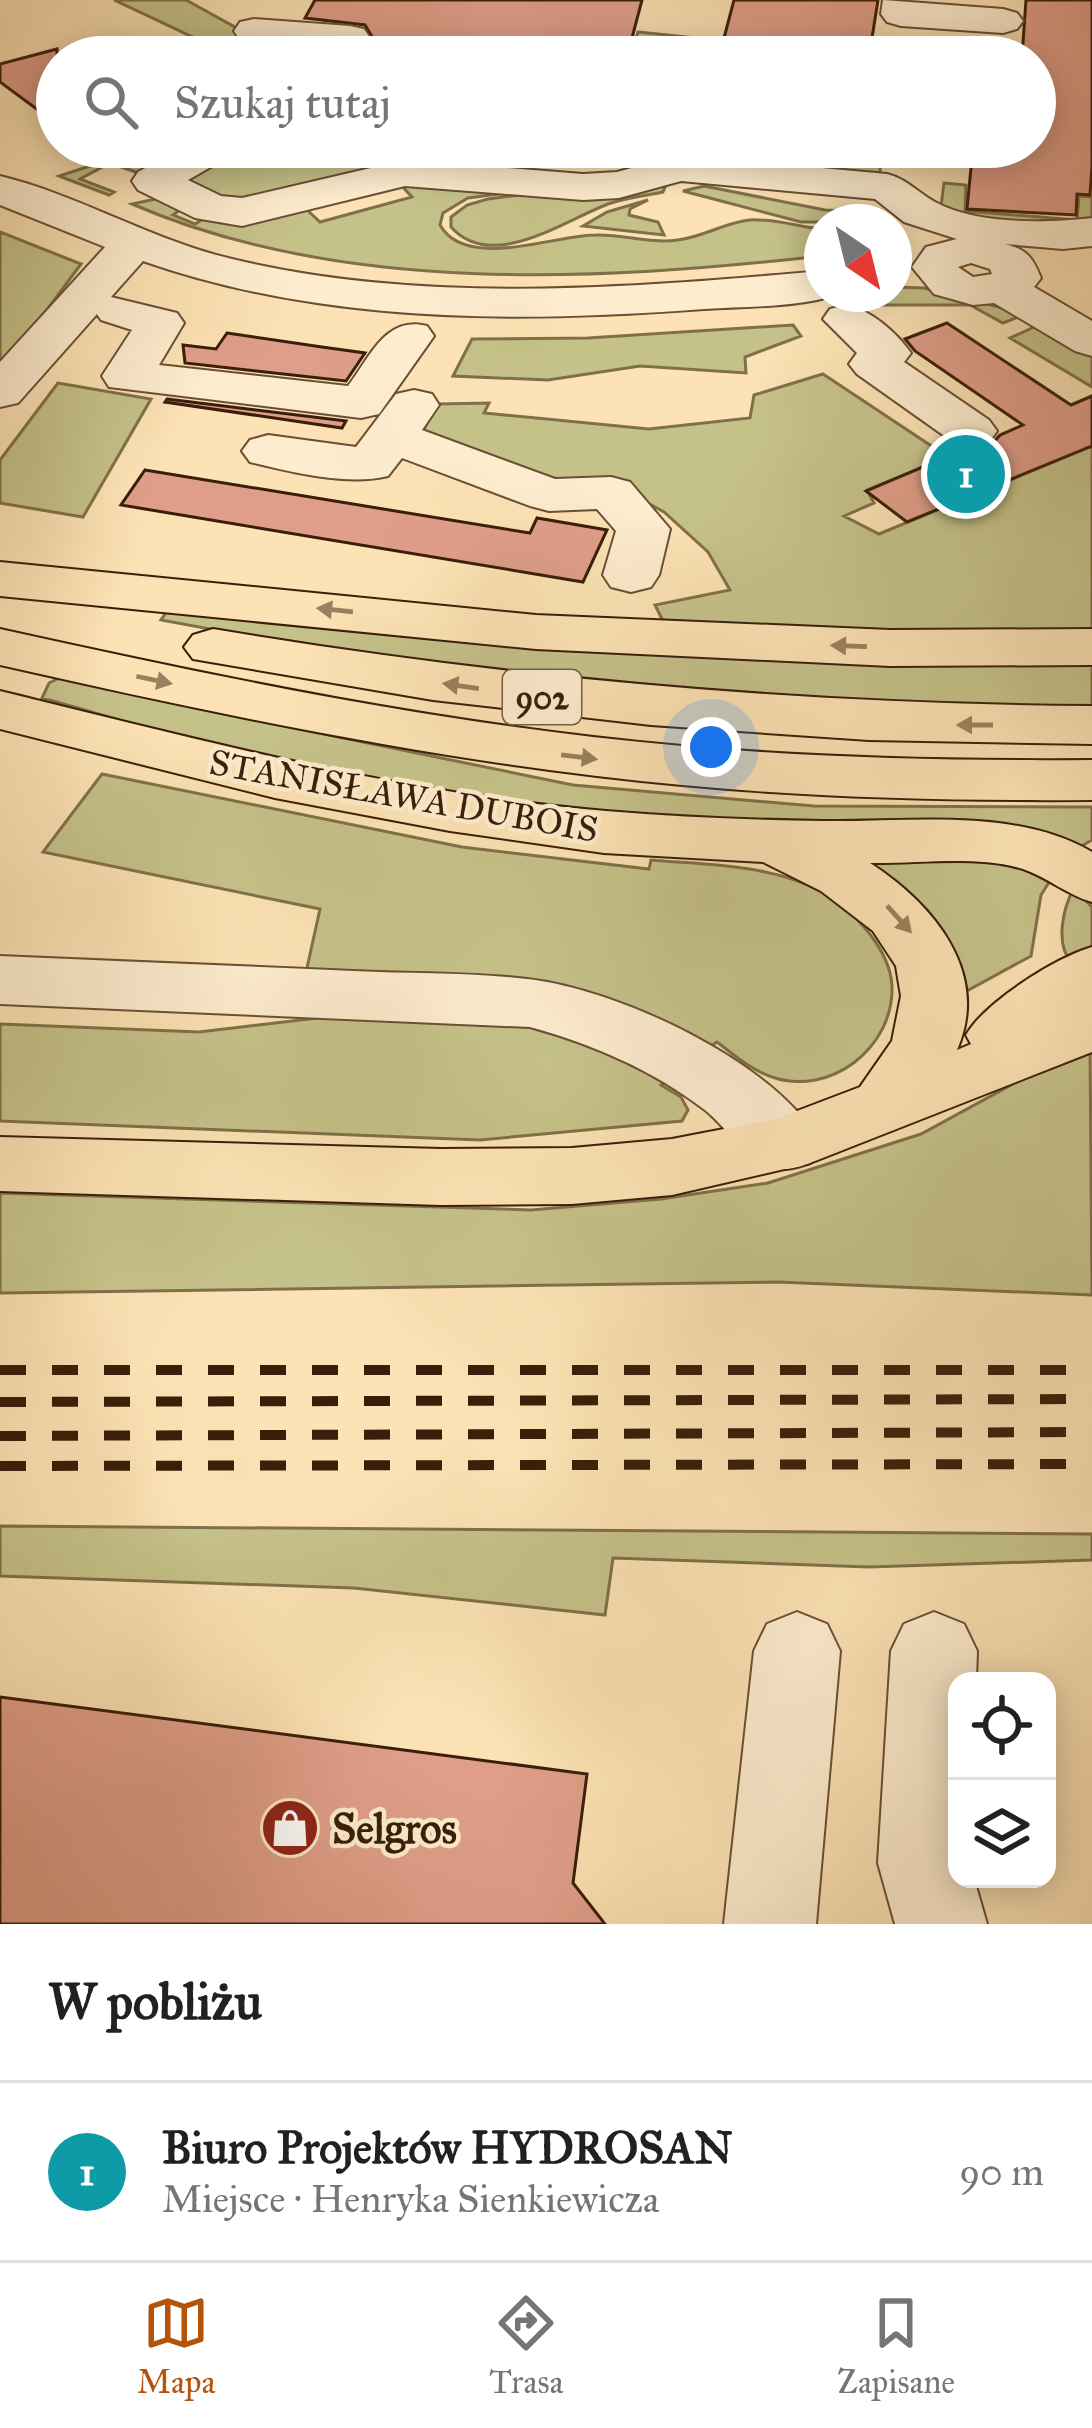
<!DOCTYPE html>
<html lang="pl">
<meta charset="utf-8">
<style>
:root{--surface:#fff;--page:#f2f2f2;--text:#202124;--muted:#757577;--line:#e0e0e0;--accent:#b45309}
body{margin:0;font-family:"IM FELL Great Primer",serif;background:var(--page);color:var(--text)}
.controls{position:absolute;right:36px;bottom:36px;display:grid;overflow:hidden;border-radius:24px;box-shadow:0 6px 30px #0003}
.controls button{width:108px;height:108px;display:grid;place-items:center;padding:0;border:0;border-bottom:3px solid var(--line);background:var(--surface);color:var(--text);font:60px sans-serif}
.compass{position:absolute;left:804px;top:204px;width:108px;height:108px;border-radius:50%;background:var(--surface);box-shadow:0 6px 30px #0003;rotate:145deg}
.you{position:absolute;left:711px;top:747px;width:42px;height:42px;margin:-30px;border:9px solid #fff;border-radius:50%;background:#1a73e8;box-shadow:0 0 0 18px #1a73e833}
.badge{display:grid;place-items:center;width:78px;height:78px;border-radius:50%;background:var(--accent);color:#fff;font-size:39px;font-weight:700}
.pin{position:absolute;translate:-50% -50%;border:6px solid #fff;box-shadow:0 3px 12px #0006}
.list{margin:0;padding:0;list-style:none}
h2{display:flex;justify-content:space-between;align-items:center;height:156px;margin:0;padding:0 48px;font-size:51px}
h2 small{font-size:39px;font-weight:400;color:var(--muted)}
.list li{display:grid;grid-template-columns:78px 1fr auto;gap:36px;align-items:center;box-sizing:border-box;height:180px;padding:0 48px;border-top:3px solid var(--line)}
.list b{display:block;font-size:45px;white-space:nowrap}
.list p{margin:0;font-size:39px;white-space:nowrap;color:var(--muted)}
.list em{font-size:39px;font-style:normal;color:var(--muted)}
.icon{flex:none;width:66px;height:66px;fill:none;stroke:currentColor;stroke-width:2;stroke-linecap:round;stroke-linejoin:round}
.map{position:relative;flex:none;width:1092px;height:1924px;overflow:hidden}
.search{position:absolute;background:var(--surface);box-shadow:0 6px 30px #0003;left:36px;right:36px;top:36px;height:132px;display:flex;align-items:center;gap:30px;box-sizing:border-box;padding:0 42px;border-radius:66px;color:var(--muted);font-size:45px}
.sheet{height:336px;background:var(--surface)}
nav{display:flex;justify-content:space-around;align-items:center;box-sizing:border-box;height:168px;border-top:3px solid var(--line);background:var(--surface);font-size:33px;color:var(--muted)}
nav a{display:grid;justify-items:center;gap:6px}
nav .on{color:var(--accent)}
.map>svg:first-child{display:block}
.green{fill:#c5c289;stroke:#807049;stroke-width:3}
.building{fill:#df9e89;stroke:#3a1e09;stroke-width:3}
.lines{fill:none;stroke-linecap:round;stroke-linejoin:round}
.minor-casing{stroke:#6a4f34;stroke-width:4}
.major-casing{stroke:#3a1e09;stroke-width:4}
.minor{fill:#fdecce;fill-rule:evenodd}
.major{fill:#fce2b4;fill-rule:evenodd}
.rail{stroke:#3a1e09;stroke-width:10;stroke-dasharray:26 26;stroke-linecap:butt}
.oneway{fill:#9b805e}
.labels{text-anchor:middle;stroke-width:9;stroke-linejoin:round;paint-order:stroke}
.shield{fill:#fdecce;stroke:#745c44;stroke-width:3}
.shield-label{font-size:33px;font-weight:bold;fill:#3a1e09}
.street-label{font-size:36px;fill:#3a1e09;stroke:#fdecce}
.near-poi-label{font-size:42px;font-weight:bold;fill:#3a1e09;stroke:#fdecce;text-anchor:start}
</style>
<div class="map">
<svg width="1092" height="1924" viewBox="0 0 1092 1924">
<rect width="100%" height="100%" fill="#fce2b4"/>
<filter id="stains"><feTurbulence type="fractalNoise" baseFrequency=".00167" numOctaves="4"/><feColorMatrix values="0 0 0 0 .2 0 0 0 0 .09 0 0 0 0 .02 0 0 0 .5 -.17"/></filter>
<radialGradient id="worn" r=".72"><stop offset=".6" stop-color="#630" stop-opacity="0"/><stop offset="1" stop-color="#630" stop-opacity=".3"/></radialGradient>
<path class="green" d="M114 0H186L244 32 229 54Z
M638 32 697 38 691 57H630Z
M148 147H195L144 175 110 163 80 179 114 192 109 195 59 176Z
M235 147 392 152 399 162 237 206 181 178Z
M683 147H883L879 179 684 163Z
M670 175 663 192C644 196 626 198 608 204 565 220 492 273 451 227V217L467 205 488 199Z
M399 183 514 192 468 198 443 213 440 225C466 271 554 235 596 235 624 234 650 244 678 240 703 237 724 223 749 220 773 218 798 227 822 229V256C599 281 342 295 132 204L160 198 187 205 173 215 195 224 211 214 304 207 320 222 412 197Z
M944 183 966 185 965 211 1077 220 1079 196 1092 197V223L1083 227 940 214Z
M704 186 825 210 869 212 867 222H801L683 191Z
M648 200 630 209 629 215 658 222 664 235 583 226 607 212Z
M0 232 81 264 0 373Z
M894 287 924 288 1026 314 1003 323 970 305H881L871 294H894Z
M1043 323 1092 355V387L1010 338Z
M793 325 801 336 745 357 746 373 640 366 548 380 453 376 472 339 588 338Z
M823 374 948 457 867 490 874 503 844 516 879 534 1092 446V634L665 625 655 605 730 590 708 552 664 512 617 486 543 477 419 438 438 404 489 403 484 413 649 429 750 418 754 395Z
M58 383 151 399 83 517 0 503V460Z
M171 605 1092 661V705L1017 709 645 692 286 643 161 620Z
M65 675 212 711 573 785 814 806 1092 807V840L1080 847C828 830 574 820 325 772 230 754 136 724 42 698L49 683Z
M102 774 462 847 649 869 651 860C707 865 771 864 822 892 853 909 890 949 892 986 894 1048 830 1097 772 1077 751 1070 734 1055 717 1042L702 1052 305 977 320 909 43 852Z
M1024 859 1055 873 1041 895 1031 956 963 993 857 863Z
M1074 888 1092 907V948L1071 962C1055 943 1063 908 1074 888Z
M369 1012 527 1017 674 1074 661 1085 681 1097 688 1110 682 1121 480 1140 0 1121V1024L199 1032Z
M1090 1042 1092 1295 778 1282 0 1293V1193L531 1210 661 1199 768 1183 921 1134Z
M0 1526 1092 1534V1560L869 1567 613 1558 605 1615 354 1588 0 1576Z"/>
<path class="building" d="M315 0H642L627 57H283L288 49 351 54 365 51 374 40 365 25 305 18Z
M734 0H878L869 57H719Z
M1026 0H1092V165L1090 195 1077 194 1076 215 967 209 973 147H1035V57H1022Z
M57 49V124L0 82V64Z
M947 323 1071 405 1092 396V446L907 522 866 491 965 449 990 446 1000 435 1023 425 915 351 905 339Z
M227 333 322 347 365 353 346 381 185 363 183 345 216 349Z
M167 399 346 421 342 428 165 402Z
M145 470 530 533 537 518 607 530 583 582 121 505Z
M0 1697 587 1774 573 1883 605 1924H0Z"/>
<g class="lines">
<g class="minor-casing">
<path id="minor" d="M883 0 1003 9 1017 13 1023 21 1017 29 1003 33 901 26 887 22 881 14Z
M254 19 350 26 364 29 370 38 364 47 350 50 240 40 234 31 240 22Z
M183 147H237L230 156 188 180 221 196 242 198 405 160 583 174 617 172 679 155 887 174C907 179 917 192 935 202 977 225 1046 223 1092 218V246L1063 249 1005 244C1027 250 1032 256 1041 278L1034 287 1092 321V356L1075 351 994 303 973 305 934 294 912 267 926 247 957 239 904 222 875 199 681 181 619 198 583 200 405 186 242 226 195 218 138 190 132 181 138 172ZM971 263 990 269 992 274 973 277 958 267Z
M0 176C79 195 151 240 232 259 424 305 627 288 822 271V294H839C799 308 747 306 704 309 516 323 323 324 143 261L111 297 177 313 184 323 159 365 348 386C370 357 386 315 427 326L434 336 379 414 361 418 109 387 102 376 132 330 101 320 97 314 18 403 0 407V362L105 247 0 205Z
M847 305C872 311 896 332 911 353L904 362 989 420 997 431 989 442 971 446 953 442 857 374 849 364 857 353 823 319 830 309Z
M414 390 432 394 439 405 422 430 555 479 611 477 630 482 670 529 659 575 651 587 631 592 611 587 603 575 616 531 597 509 549 511 530 506 402 458 388 476C348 486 290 472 250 462L242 451 250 440 268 435 356 447 396 394Z
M0 956C118 961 236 966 354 971 411 974 470 972 527 979 618 989 776 1062 821 1144L810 1163C793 1169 783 1172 766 1165 744 1156 724 1125 705 1110 653 1070 592 1044 530 1027L0 1004Z
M797 1612 827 1624 840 1651 816 1924H724L754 1651 767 1624Z
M934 1612 964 1624 977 1651 976 1681H957V1879H974L987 1924H895L878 1863 891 1651 904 1624Z"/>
</g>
<g class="major-casing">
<path id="major" d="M0 562 536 615 890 630 1092 629V665L890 666 536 649 0 596Z
M0 629C225 679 452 726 682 746 819 758 955 761 1092 760V800C955 801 819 798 682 785 452 764 225 716 0 665Z
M213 629C505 678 796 704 1092 706V744L869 740 651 725 433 700 193 659 184 647 193 635Z
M0 691C200 740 401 794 606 811 679 817 752 820 824 821 911 822 1015 807 1092 852V902C1067 895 1047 877 1023 869 977 855 918 864 870 863 933 904 991 972 957 1050L971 1044 966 1035C985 1002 1055 958 1092 947V1052L810 1163 672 1195 572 1204 441 1205 0 1191V1137L441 1149 572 1148 672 1139 776 1119 860 1087 892 1041 901 996 896 966 873 931 821 891 763 862 604 853 450 831 275 798 0 729Z"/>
</g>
<use href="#minor" class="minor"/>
<use href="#major" class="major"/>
<path class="rail" d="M0 1370H1092
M0 1402 1092 1399
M0 1436 1092 1432
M0 1466 1092 1464"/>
</g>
<defs><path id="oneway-solid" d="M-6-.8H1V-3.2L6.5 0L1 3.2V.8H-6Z" transform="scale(3)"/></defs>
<g class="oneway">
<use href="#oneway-solid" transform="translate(335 610) rotate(-174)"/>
<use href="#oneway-solid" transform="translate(849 646) rotate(-178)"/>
<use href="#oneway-solid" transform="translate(154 680) rotate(12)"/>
<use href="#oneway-solid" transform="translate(461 686) rotate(-172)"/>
<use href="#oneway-solid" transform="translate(975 725) rotate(180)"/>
<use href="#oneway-solid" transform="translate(579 757) rotate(7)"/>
<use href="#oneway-solid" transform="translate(899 919) rotate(48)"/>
</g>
<defs>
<g id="shop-disc" transform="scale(3)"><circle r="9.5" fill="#8f2418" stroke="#fdecce"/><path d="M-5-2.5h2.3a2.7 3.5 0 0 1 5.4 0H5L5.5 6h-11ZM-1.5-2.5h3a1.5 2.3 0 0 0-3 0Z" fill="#fff"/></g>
</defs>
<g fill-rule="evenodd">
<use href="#shop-disc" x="290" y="1828"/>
</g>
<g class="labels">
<rect class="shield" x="503" y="670" width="78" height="54" rx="9"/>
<g class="shield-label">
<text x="542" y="709">902</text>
</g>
<g class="street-label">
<text transform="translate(404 795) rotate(10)" y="13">STANISŁAWA DUBOIS</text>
</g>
<g class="near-poi-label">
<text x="332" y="1843">Selgros</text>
</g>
</g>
<rect width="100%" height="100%" filter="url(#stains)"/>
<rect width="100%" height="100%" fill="url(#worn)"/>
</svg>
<div class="controls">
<button><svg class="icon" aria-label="locate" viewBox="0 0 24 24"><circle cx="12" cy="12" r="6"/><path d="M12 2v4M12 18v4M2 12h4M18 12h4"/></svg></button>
<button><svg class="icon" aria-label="layers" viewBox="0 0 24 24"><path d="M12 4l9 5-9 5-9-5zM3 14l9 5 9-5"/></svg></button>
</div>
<svg class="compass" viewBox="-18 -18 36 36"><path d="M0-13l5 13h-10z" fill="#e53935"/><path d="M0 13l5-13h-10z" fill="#757577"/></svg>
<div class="you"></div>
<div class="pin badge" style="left:966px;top:474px;background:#0f9aa8">1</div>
<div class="search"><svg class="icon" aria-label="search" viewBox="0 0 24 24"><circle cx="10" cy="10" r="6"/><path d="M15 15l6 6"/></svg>Szukaj tutaj</div>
</div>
<section class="sheet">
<h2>W pobliżu<small></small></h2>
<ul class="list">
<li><span class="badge" style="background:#0f9aa8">1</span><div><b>Biuro Projektów HYDROSAN</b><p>Miejsce · Henryka Sienkiewicza</p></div><em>90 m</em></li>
</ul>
</section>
<nav>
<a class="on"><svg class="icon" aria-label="map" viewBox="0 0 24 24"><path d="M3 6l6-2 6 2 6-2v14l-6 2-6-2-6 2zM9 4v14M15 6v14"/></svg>Mapa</a>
<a><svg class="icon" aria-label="directions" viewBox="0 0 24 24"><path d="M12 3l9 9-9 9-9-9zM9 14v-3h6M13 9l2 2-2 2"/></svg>Trasa</a>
<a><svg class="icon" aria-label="saved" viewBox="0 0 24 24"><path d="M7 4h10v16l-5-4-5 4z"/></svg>Zapisane</a>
</nav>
